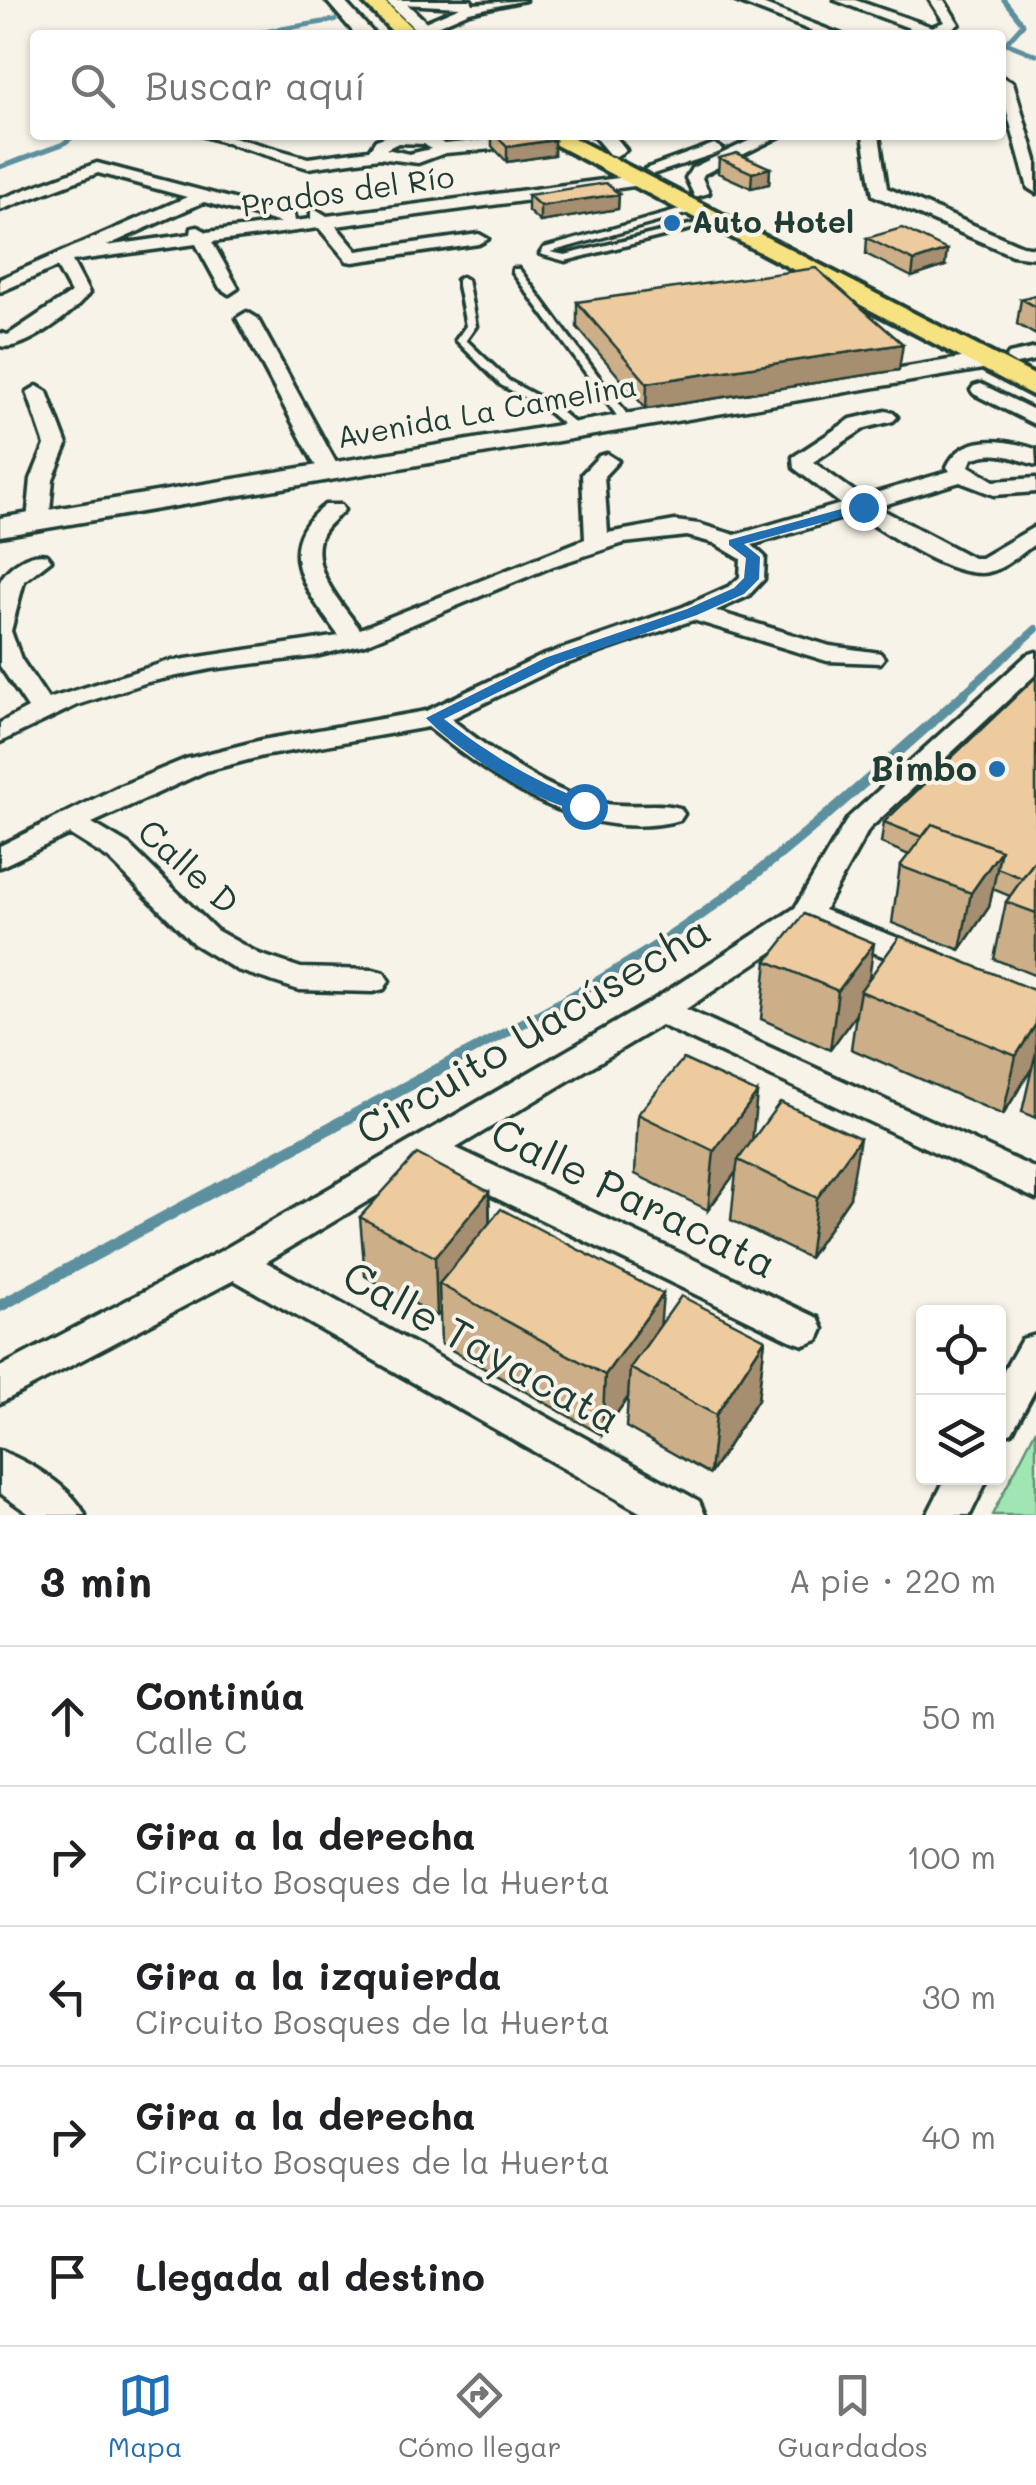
<!DOCTYPE html>
<html lang="es">
<meta charset="utf-8">
<style>
:root{--surface:#fff;--page:#f2f2f2;--text:#202124;--muted:#757577;--line:#e0e0e0;--accent:#1f6fb2}
body{margin:0;font-family:Mali,sans-serif;background:var(--page);color:var(--text)}
.controls{position:absolute;right:30px;bottom:30px;display:grid;overflow:hidden;border-radius:10px;box-shadow:0 2px 8px #0004}
.controls button{width:90px;height:90px;display:grid;place-items:center;padding:0;border:0;border-bottom:2px solid var(--line);background:var(--surface);color:var(--text);font:50px sans-serif}
.stop{position:absolute;width:30px;height:30px;margin:-22px;border:8px solid #1f6fb2;border-radius:50%;background:#fff}
.stop.end{background:#1f6fb2;border-color:#fff;box-shadow:0 2px 10px #0008}
.list{margin:0;padding:0;list-style:none}
h2{display:flex;justify-content:space-between;align-items:center;height:130px;margin:0;padding:0 40px;font-size:42px}
h2 small{font-size:32px;font-weight:400;color:var(--muted)}
.list li{display:grid;grid-template-columns:65px 1fr auto;gap:30px;align-items:center;box-sizing:border-box;height:140px;padding:0 40px;border-top:2px solid var(--line)}
.list b{display:block;font-size:38px;white-space:nowrap}
.list p{margin:0;font-size:32px;white-space:nowrap;color:var(--muted)}
.list em{font-size:32px;font-style:normal;color:var(--muted)}
.icon{flex:none;width:55px;height:55px;fill:none;stroke:currentColor;stroke-width:2;stroke-linecap:round;stroke-linejoin:round}
.map{position:relative;flex:none;width:1036px;height:1515px;overflow:hidden}
.search{position:absolute;background:var(--surface);box-shadow:0 2px 8px #0004;left:30px;right:30px;top:30px;height:110px;display:flex;align-items:center;gap:25px;box-sizing:border-box;padding:0 35px;border-radius:10px;color:var(--muted);font-size:38px}
.sheet{height:830px;background:var(--surface)}
nav{display:flex;justify-content:space-around;align-items:center;box-sizing:border-box;height:140px;border-top:2px solid var(--line);background:var(--surface);font-size:28px;color:var(--muted)}
nav a{display:grid;justify-items:center;gap:5px}
nav .on{color:var(--accent)}
.map>svg:first-child{display:block}
.green{fill:#9fe6b3;stroke:#5f9274;stroke-width:2.5}
.lines{fill:none;stroke-linecap:round;stroke-linejoin:round}
.stream-far3{stroke:#5c909f;stroke-width:5}
.stream-far2{stroke:#5c909f;stroke-width:8}
.stream-far1{stroke:#5c909f;stroke-width:10}
.stream{stroke:#5c909f;stroke-width:12}
.service-casing{stroke:#1f3d34;stroke-width:7}
.minor-casing{stroke:#1f3d34;stroke-width:7}
.tertiary-casing{stroke:#1f3d34;stroke-width:7}
.primary-casing{stroke:#1f3d34;stroke-width:8}
.service{fill:#f7f3e8;fill-rule:evenodd}
.minor{fill:#f7f3e8;fill-rule:evenodd}
.tertiary{fill:#f7f3e8;fill-rule:evenodd}
.primary{fill:#f7e281;fill-rule:evenodd}
.wall{fill:#ccaf88;stroke:#1f3d34;stroke-width:2.5}
.shaded-wall{fill:#a68e6f;stroke:#1f3d34;stroke-width:2.5}
.building{fill:#edcb9e;stroke:#1f3d34;stroke-width:2.5}
.route{fill:#1f6fb2}
.poi-dot{fill:#1f6fb2;stroke:#f7f3e8;stroke-width:4}
.labels{text-anchor:middle;stroke-width:8;stroke-linejoin:round;paint-order:stroke}
.far-street-label{font-size:30px;fill:#1f3d34;stroke:#f7f3e8}
.far-poi-label{font-size:30px;font-weight:bold;fill:#1f3d34;stroke:#f7f3e8;text-anchor:start}
.poi-label{font-size:35px;font-weight:bold;fill:#1f3d34;stroke:#f7f3e8;text-anchor:end}
.street-label{font-size:35px;fill:#1f3d34;stroke:#f7f3e8}
.near-street-label{font-size:42px;fill:#1f3d34;stroke:#f7f3e8}
</style>
<div class="map">
<svg width="1036" height="1515" viewBox="0 0 1036 1515">
<rect width="100%" height="100%" fill="#f7f3e8"/>
<filter id="ink" filterUnits="userSpaceOnUse"><feTurbulence type="fractalNoise" baseFrequency=".01" numOctaves="2"/><feDisplacementMap in="SourceGraphic" scale="20" xChannelSelector="R" yChannelSelector="G"/><feConvolveMatrix kernelMatrix="1 2 1 2 8 2 1 2 1" color-interpolation-filters="sRGB"/></filter>
<g filter="url(#ink)">
<path class="green" d="M1036 1429V1515H992Z"/>
<g class="lines">
<path class="stream-far3" d="M1004 0 1023 24 1006 43 1036 55
M246 35 335 20
M0 167 63 144 75 135"/>
<path class="stream-far2" d="M962 695 1036 629"/>
<path class="stream-far1" d="M458 1058C548 1010 639 962 720 901 806 837 885 764 965 693"/>
<path class="stream" d="M0 1306 463 1056"/>
<g class="service-casing">
<path id="service" d="M690 207 694 210 693 212 550 252 565 255 714 219 718 222 565 261 540 254 544 248Z
M513 269H519L631 420V424H623L513 273Z
M462 277 467 280 476 326 466 340 509 381 552 404 580 428V432H572L544 408 501 385 456 340 466 326 457 280Z"/>
</g>
<g class="minor-casing">
<path id="minor" d="M395 0H471L473 4 525 0 469 12 423 32 418 31V25L460 7 402 4Z
M733 0H752L842 35H822Z
M835 0H855L932 27 944 22 930 0H944L959 24 939 35H916L920 32Z
M1001 77 1013 82 1036 160V193L1028 188 1001 90Z
M201 135H226L308 158 369 150 376 140 390 135H431L444 144 529 136 537 141 529 146 445 153 418 163 379 158 308 168ZM398 143 424 144 431 149 409 154 386 149Z
M761 135H782L704 174 702 178 709 193 695 197 686 178 692 168Z
M863 135H879L887 188 1022 246 1036 248V258L1012 255 873 195Z
M714 144 722 149 720 152 653 174 645 169Z
M97 163 294 215 295 221 311 219V211L317 210 327 216 634 176 642 181 634 186 336 226 357 251 479 234 488 239 479 244 353 262 347 261 319 228 212 242 238 288 229 294 220 288 196 244 72 261 89 293C77 311 22 353 0 346V333L8 335 71 293 57 267 0 292V279L187 197 98 173 0 210V199ZM204 202 281 223 207 232 198 227 192 228 191 234 106 246Z
M247 312 257 318 341 472 338 477 330 479 319 472 237 318Z
M1036 348V360L1016 364 1006 358 1009 354Z
M981 384 1036 411V425L974 394 971 390 974 386Z
M37 386 47 392 67 445 53 479 49 521 38 528 27 521 31 479 45 445 27 392Z
M886 411 893 413 897 417 893 421 865 428 813 462 862 497 950 471 947 467C962 433 1005 439 1035 449L1036 465C1013 458 996 449 972 459L969 466 994 481 1036 478V492L994 495 960 482 877 507 973 558H981L1036 526V543C1020 554 1002 572 982 573 944 574 887 533 856 514L752 545 765 557 764 579 748 596 715 611 830 646 880 653 884 658 880 663 827 661 693 620 560 666 451 719C496 754 546 792 602 803 628 809 655 801 680 808L684 814 680 820C586 845 497 782 428 727L263 756 206 771 92 823 129 845 216 930 259 954 301 968 373 970 384 973 389 981 384 989 373 992 299 990 237 970 194 944 109 859 69 834 0 867V846L118 787 186 759 262 740 426 711 542 656 683 607 730 586 740 577 741 559 714 543 687 536 624 543 553 566 365 644 315 656 211 669 148 682 77 705 0 742V723L28 708 0 666V582C7 566 30 551 47 555L51 560 24 581 11 631 21 659 48 699 166 662 339 636C307 591 270 548 325 505H341L344 510C337 518 327 524 322 534 307 566 342 605 360 629L585 539 582 474 599 456 607 454 618 461 604 476 608 533 675 521 699 524 735 535 841 504 794 468 793 457 851 419Z
M1036 652V674L869 829 824 910 938 953 943 961 938 969 927 972 916 969 809 927 686 1009 1036 1169V1199L661 1025 456 1148 818 1318 823 1329 818 1340 804 1345 790 1340 428 1165 266 1262 699 1501 705 1515H645L234 1280 0 1403V1367L221 1251 649 1003 795 908 848 818 1027 655Z
M1036 1335V1388L1012 1432 998 1437V1381L1022 1339Z
M0 1451C28 1461 73 1488 85 1515H31L0 1493Z
M946 1478H988L970 1515H927Z"/>
</g>
<g class="tertiary-casing">
<path id="tertiary" d="M326 0H343L375 35H356Z
M385 0H403L440 35H421Z
M593 135H614L626 150 616 156 609 154Z
M985 354 994 357 998 362 994 367 0 536V518Z"/>
</g>
<g class="primary-casing">
<path id="primary" d="M361 0H383L419 35H396Z
M537 135H568L1036 376V397Z"/>
</g>
<use href="#service" class="service"/>
<use href="#minor" class="minor"/>
<use href="#tertiary" class="tertiary"/>
<use href="#primary" class="primary"/>
</g>
<path class="wall" d="M492 135H545L554 140V155L507 162 492 146Z
M719 158 770 168 769 184 751 188 718 173Z
M619 194 618 209 540 222 528 211V195Z
M867 238 945 266 912 277 866 254Z
M1036 295V335L1017 324 1021 299Z
M577 302 899 370 646 409 577 327Z
M1036 677V976L994 959 1006 902 1010 896 993 889 989 907 960 950 892 923 900 866 909 855 881 843 884 822Z
M767 961 869 978 1036 991V1118L1022 1112 1032 1068 1003 1115 851 1049 856 1014 830 1050 761 1019Z
M638 1114 752 1140 850 1197 809 1258 731 1220 736 1172 708 1210 635 1174Z
M489 1192 490 1223 661 1324 765 1339 758 1399 710 1474 626 1427 628 1397 602 1435 441 1344 440 1313 437 1316 365 1276 360 1217Z"/>
<path class="shaded-wall" d="M554 140V155L507 162V147Z
M770 168 769 184 751 188 752 173Z
M619 194 618 209 540 222V206Z
M947 250 945 266 912 277 914 261Z
M903 344 899 370 646 409 647 383Z
M1001 850 989 907 960 950 971 893Z
M874 943 867 993 860 991 856 1014 830 1050 838 991Z
M1036 1024V1053L1032 1068 1003 1115 1016 1056Z
M757 1093 751 1152 738 1160 736 1172 708 1210 714 1151Z
M860 1138 850 1197 809 1258 817 1198Z
M489 1192 490 1252 439 1284 440 1313 437 1316 435 1257Z
M663 1294 658 1353 630 1368 628 1397 602 1435 605 1375Z
M765 1339 758 1399 710 1474 716 1415Z"/>
<path class="building" d="M495 135H545L554 140 507 147Z
M737 153 770 168 752 173 719 158Z
M606 183 619 194 540 206 528 195Z
M902 228 947 250 914 261 867 238Z
M816 268 903 344 647 383 577 302Z
M1036 295V307L1021 299Z
M1036 677V859L1022 878 997 868 1001 850 932 824 922 837 884 822Z
M932 824 1001 850 971 893 900 866Z
M1036 859V913L1006 902Z
M804 914 874 943 838 991 767 961Z
M900 936 1036 991V1024L1016 1056 860 991Z
M683 1059 757 1093 714 1151 638 1114Z
M780 1102 860 1138 817 1198 738 1160Z
M417 1154 489 1192 435 1257 360 1217Z
M501 1209 663 1294 605 1375 439 1284Z
M681 1296 765 1339 716 1415 630 1368Z"/>
</g>
<path class="route" d="M863 503 870 507 868 510 744 544 760 557 759 579 744 594 697 615 556 664 444 719C493 757 532 780 590 803V810C550 815 453 747 426 718L545 658 687 609 734 588 744 578 746 558 729 545V540Z"/>
<g class="poi-dot">
<circle cx="672" cy="223" r="10"/>
<circle cx="997" cy="769" r="10"/>
</g>
<g class="labels">
<g class="far-street-label">
<text transform="translate(348 192) rotate(-8)" y="10">Prados del Río</text>
<text transform="translate(487 412) rotate(-10)" y="10">Avenida La Camelina</text>
</g>
<g class="far-poi-label">
<text x="692" y="233">Auto Hotel</text>
</g>
<g class="poi-label">
<text x="977" y="781">Bimbo</text>
</g>
<g class="street-label">
<text transform="translate(188 867) rotate(42)" y="12">Calle D</text>
</g>
<g class="near-street-label">
<text transform="translate(533 1030) rotate(-31)" y="15">Circuito Uacúsecha</text>
<text transform="translate(634 1198) rotate(26)" y="15">Calle Paracata</text>
<text transform="translate(482 1347) rotate(29)" y="15">Calle Tayacata</text>
</g>
</g>
</svg>
<div class="controls">
<button><svg class="icon" aria-label="locate" viewBox="0 0 24 24"><circle cx="12" cy="12" r="6"/><path d="M12 2v4M12 18v4M2 12h4M18 12h4"/></svg></button>
<button><svg class="icon" aria-label="layers" viewBox="0 0 24 24"><path d="M12 4l9 5-9 5-9-5zM3 14l9 5 9-5"/></svg></button>
</div>
<div class="stop" style="left:584px;top:806px"></div>
<div class="stop end" style="left:863px;top:507px"></div>
<div class="search"><svg class="icon" aria-label="search" viewBox="0 0 24 24"><circle cx="10" cy="10" r="6"/><path d="M15 15l6 6"/></svg>Buscar aquí</div>
</div>
<section class="sheet">
<h2>3 min<small>A pie · 220 m</small></h2>
<ul class="list">
<li><svg class="icon" aria-label="ahead" viewBox="0 0 24 24"><path d="M12 20V5M6 11l6-6 6 6"/></svg><div><b>Continúa</b><p>Calle C</p></div><em>50 m</em></li>
<li><svg class="icon" aria-label="right" viewBox="0 0 24 24"><path d="M7 20v-9h11M14 6l5 5-5 5"/></svg><div><b>Gira a la derecha</b><p>Circuito Bosques de la Huerta</p></div><em>100 m</em></li>
<li><svg class="icon" aria-label="left" viewBox="0 0 24 24"><path d="M17 20v-9H6M10 6l-5 5 5 5"/></svg><div><b>Gira a la izquierda</b><p>Circuito Bosques de la Huerta</p></div><em>30 m</em></li>
<li><svg class="icon" aria-label="right" viewBox="0 0 24 24"><path d="M7 20v-9h11M14 6l5 5-5 5"/></svg><div><b>Gira a la derecha</b><p>Circuito Bosques de la Huerta</p></div><em>40 m</em></li>
<li><svg class="icon" aria-label="arrive" viewBox="0 0 24 24"><path d="M6 21V4h12l-3 4 3 4H6"/></svg><div><b>Llegada al destino</b></div></li>
</ul>
</section>
<nav>
<a class="on"><svg class="icon" aria-label="map" viewBox="0 0 24 24"><path d="M3 6l6-2 6 2 6-2v14l-6 2-6-2-6 2zM9 4v14M15 6v14"/></svg>Mapa</a>
<a><svg class="icon" aria-label="directions" viewBox="0 0 24 24"><path d="M12 3l9 9-9 9-9-9zM9 14v-3h6M13 9l2 2-2 2"/></svg>Cómo llegar</a>
<a><svg class="icon" aria-label="saved" viewBox="0 0 24 24"><path d="M7 4h10v16l-5-4-5 4z"/></svg>Guardados</a>
</nav>
